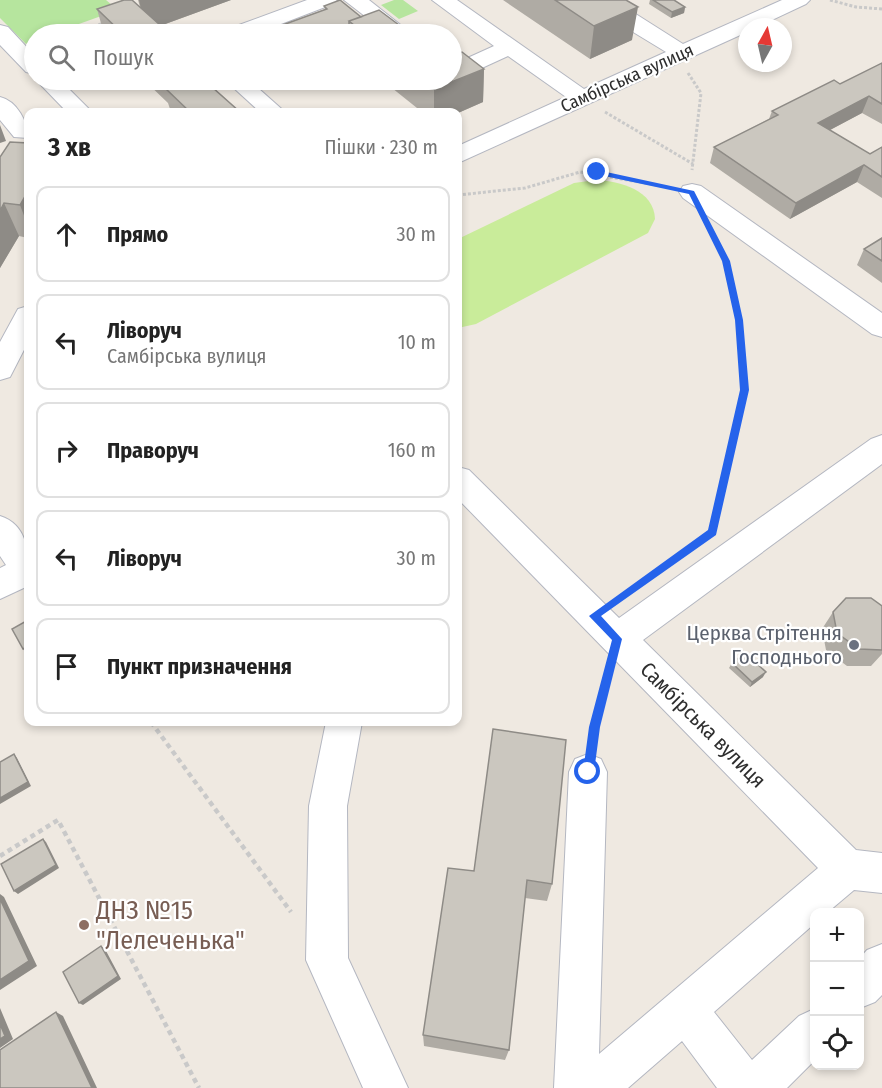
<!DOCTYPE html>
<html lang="uk">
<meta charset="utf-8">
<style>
:root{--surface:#fff;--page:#f2f2f2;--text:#222;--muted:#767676;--line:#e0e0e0}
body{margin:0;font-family:"Fira Sans Condensed",sans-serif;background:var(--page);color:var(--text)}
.controls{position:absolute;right:18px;bottom:18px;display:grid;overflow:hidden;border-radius:12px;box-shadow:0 3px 9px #0003}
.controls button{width:54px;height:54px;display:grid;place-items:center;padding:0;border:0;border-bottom:2px solid var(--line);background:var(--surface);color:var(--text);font:30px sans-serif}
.compass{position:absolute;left:738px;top:18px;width:54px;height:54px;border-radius:50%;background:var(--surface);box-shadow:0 3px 9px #0003;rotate:8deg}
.stop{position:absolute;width:18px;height:18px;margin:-14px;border:4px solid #2563eb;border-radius:50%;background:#fff}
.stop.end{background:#2563eb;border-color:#fff;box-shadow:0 2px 6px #0008}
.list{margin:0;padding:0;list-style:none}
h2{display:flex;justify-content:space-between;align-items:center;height:78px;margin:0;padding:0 24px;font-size:26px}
h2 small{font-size:20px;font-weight:400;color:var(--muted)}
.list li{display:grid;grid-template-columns:39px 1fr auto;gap:18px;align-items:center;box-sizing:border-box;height:96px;margin:0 12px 12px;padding:0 12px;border:2px solid var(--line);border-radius:12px}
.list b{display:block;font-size:22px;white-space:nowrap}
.list p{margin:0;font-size:20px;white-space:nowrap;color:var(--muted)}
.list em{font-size:20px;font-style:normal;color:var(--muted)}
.icon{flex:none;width:33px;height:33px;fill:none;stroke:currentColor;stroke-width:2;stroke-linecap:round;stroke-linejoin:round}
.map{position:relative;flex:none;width:882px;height:1088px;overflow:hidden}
.search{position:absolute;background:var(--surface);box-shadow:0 3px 9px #0003;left:24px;top:24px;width:438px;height:66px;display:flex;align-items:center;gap:15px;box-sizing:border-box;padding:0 21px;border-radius:33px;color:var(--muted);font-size:22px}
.panel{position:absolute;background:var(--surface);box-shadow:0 3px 9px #0003;left:24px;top:108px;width:438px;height:618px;border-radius:12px}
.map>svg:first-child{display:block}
.green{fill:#b6e59e}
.pitch{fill:#c9ec9a}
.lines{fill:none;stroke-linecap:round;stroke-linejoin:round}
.minor-casing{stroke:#b4b7c1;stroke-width:2}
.path-far2{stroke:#c9c9c9;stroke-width:3;stroke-dasharray:3 2;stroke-linecap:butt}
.path-far1{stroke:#c9c9c9;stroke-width:4;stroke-dasharray:4.5 3;stroke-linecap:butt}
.path{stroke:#c9c9c9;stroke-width:4.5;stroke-dasharray:5 4;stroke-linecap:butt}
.minor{fill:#fff;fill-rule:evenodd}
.wall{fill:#afaba4}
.shaded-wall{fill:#8e8b86}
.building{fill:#cbc7bf;stroke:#8e8b86;stroke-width:1.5}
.route{fill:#2563eb}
.worship-dot{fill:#6b7280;stroke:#fff;stroke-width:2}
.education-dot{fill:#8d6e63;stroke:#fff;stroke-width:2}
.labels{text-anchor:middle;stroke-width:4.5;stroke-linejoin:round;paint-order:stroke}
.far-street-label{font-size:18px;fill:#2e2e2e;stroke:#fff}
.worship-label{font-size:21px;fill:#5b616d;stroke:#fff;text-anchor:end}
.street-label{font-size:21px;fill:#2e2e2e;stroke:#fff}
.near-education-label{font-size:26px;fill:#785e54;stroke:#fff;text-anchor:start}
</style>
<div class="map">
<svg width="882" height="1088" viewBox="0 0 882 1088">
<rect width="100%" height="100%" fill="#efe9e1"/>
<path class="green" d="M0 0H106L118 10 51 34H34V40L26 44 0 18Z
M394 0H403L418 11 399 19 381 5Z"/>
<path class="pitch" d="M596 180C620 181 654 190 655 219L648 233 476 324 458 328V239L574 183Z"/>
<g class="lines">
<g class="minor-casing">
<path id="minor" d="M307 0H337L333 4 255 34H225L228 29Z
M344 0H369L412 34H388Z
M432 0H457L584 89 666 52 615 21 574 4 570 0H600L631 11 683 44 782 0H810L806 4 757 27H747V32L458 163V146L566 97 508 56 460 78 452 80H451L452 65 494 46Z
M0 25 8 27 34 55V74L26 72 0 45Z
M183 25 191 27 196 34H174L172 32 175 27Z
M36 80H60L92 112H67Z
M225 80H249L285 112H260Z
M0 97C17 101 28 122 28 138L14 137 0 120Z
M692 184 701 186 882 313V337L872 334 683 198 679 192 683 186Z
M28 306V342L10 377 0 380V342L18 309Z
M882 435V464L643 640 856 850 882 853V893L854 890 828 912H814V924L714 1012 752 1060 799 1016 814 1009V1061L787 1088H717L682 1041 628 1088H554L569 772 575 759 588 754 601 759 607 772 599 1054 818 868 458 499V467L469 470 619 618 871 439Z
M0 516C31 526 28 558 28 586L0 599V568L6 565 0 556Z
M326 722H362L347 806 348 958 408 1088H363L306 960 309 806Z
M882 944V995L875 1002 860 1008V958L867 950Z"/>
</g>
<path class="path-far2" d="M830 0 856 7 882 9
M70 34 104 23
M96 34 104 26
M688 73 701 93 692 170
M605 112 693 164
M458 195 525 188 580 172 668 187
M717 243 726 261 729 276"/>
<path class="path-far1" d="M713 531 745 390 739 320 729 275"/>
<path class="path" d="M151 722 291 912
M592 741 608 673
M0 856 58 820 199 1088"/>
<use href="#minor" class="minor"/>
</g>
<path class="wall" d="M138 0H231L160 26 170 34H104L97 9 140 7Z
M503 0H626L632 40 590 59Z
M650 0H674L685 7 684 13 671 18 649 4Z
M324 6 361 17 411 34H350L348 31 339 34H280L278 33 277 27 325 9Z
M882 63V124L862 113 830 130 870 154 882 147V198L857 182 790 219 710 163 714 147 769 119 772 111 840 84Z
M484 69 483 102 458 113 422 112 382 80H452Z
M144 80H212L214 88 240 112H171L168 103Z
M28 143V238L19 236 0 268V157Z
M882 238V283L857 265 864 249Z
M882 606V654L871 666H847L826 650 822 629 833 612Z
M732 663 763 677 750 687 729 668Z
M448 868 552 884 547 901 525 898 509 1050 505 1060 424 1046 423 1035Z"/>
<path class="shaded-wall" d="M139 0H231L146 31Z
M638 7 632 40 590 59 594 26Z
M685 7 684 13 671 18 672 12Z
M348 25V31L339 34H323Z
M484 69 483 102 458 113 434 112V89Z
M200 80H212L217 104Z
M869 96 862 113 813 139 818 123Z
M0 125 6 141 0 143Z
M864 165 857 182 790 219 796 203Z
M28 191V226L20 205Z
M4 203 19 236 0 268V211Z
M28 646V652L26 653 23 649Z
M766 672 763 677 750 687 752 682Z
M14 754 17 758 31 786 0 804V798Z
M43 839 46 842 59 868 18 894 14 891Z
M0 894 4 897 37 966 0 990Z
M101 946 105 949 121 979 83 1005 79 1003Z
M0 1008 13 1039 0 1048Z
M56 1012 63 1016 97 1088H92Z"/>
<path class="building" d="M124 0H132L170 34H123L97 9Z
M340 0 361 17 349 21V26L348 25 323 34H286L277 27 327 9 324 6Z
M555 0H626L638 7 594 26Z
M653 0H674L685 7 672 12Z
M379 10 411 34H365L349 21Z
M462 52 484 69 434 89 422 80H452V56Z
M882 63V104L869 96 818 123 870 154 882 147V177L864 165 796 203 714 147 778 115 772 111 834 80 840 84Z
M171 80H204L240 112H190L165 88 175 84Z
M10 142 28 143V191L20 205 4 203 0 211V157Z
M882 238V261L864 249Z
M846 598H871L882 606V650L859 649 837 633 833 612Z
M28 620V646L23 649 12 629Z
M745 653 766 672 752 682 732 663Z
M493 729 566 740 552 884 527 880 509 1050 423 1035 448 868 474 871Z
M14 754 28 782 0 798V762Z
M43 839 56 865 14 891 1 864Z
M0 899 29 961 0 980Z
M101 946 118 976 79 1003 63 972Z
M56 1012 92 1088H0V1050Z
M0 1024 5 1036 0 1039Z"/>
<path class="route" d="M597 170 694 191 730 261 743 320 749 390 716 535 601 616 622 639 600 727 594 772 588 777 583 772 589 727 612 640 589 616 708 530 740 390 735 320 722 261 689 194 595 174Z"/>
<circle class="worship-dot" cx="854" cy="645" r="6"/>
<circle class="education-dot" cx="84" cy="925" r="6"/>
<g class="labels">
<g class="far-street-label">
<text transform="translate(627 78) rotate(-24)" y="6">Самбірська вулиця</text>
</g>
<g class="worship-label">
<text x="842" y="640">Церква Стрітення<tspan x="842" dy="24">Господнього</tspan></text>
</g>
<g class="street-label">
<text transform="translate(703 725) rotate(45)" y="7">Самбірська вулиця</text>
</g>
<g class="near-education-label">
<text x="96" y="919">ДНЗ №15<tspan x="96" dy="30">"Лелеченька"</tspan></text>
</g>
</g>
</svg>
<div class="controls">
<button>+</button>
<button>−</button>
<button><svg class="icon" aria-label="locate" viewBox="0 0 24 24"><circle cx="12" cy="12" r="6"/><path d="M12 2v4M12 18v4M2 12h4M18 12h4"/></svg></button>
</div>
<svg class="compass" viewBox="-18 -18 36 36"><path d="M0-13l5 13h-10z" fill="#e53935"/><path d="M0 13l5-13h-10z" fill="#767676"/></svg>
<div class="stop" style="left:588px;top:772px"></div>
<div class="stop end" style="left:597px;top:172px"></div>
<div class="search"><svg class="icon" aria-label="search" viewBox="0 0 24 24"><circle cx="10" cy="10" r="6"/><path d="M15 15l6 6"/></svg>Пошук</div>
<section class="panel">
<h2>3 хв<small>Пішки · 230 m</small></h2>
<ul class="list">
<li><svg class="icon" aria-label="ahead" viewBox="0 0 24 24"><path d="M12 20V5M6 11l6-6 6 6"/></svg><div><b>Прямо</b></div><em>30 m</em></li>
<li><svg class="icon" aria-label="left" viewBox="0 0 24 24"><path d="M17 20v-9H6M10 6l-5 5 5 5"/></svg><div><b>Ліворуч</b><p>Самбірська вулиця</p></div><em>10 m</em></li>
<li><svg class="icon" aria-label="right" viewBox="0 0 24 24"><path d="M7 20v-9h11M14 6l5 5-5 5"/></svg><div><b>Праворуч</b></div><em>160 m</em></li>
<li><svg class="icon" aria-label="left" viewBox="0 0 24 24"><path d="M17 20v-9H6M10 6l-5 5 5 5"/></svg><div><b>Ліворуч</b></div><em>30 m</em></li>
<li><svg class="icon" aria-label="arrive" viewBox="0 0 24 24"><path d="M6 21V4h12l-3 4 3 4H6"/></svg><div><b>Пункт призначення</b></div></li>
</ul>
</section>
</div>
